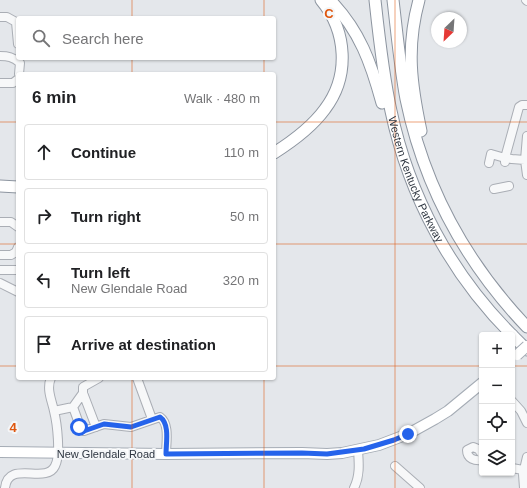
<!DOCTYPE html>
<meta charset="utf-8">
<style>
:root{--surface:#fff;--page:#f2f2f2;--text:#202124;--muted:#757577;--line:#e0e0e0}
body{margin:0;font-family:Helvetica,sans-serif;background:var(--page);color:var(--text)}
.controls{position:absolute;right:12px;bottom:12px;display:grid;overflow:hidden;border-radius:4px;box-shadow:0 1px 3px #0004}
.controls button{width:36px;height:36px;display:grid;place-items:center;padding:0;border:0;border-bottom:1px solid var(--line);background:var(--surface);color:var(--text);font:20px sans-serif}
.compass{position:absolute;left:431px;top:12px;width:36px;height:36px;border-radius:50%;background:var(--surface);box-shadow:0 1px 3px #0004;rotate:205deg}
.stop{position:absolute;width:12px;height:12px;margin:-9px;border:3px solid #2563eb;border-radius:50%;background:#fff}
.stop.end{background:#2563eb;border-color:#fff;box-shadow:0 1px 4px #0008}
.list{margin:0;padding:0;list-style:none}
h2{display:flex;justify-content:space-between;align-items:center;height:52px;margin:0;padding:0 16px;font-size:17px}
h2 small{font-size:13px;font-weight:400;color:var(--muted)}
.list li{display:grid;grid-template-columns:26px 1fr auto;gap:12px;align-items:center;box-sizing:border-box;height:56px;margin:0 8px 8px;padding:0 8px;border:1px solid var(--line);border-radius:4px}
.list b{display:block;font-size:15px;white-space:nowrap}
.list p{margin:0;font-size:13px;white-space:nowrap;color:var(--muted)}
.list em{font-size:13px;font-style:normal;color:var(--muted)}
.icon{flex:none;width:22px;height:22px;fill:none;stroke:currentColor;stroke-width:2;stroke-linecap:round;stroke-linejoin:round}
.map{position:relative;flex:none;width:527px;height:488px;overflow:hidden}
.search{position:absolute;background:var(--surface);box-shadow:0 1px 3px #0004;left:16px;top:16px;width:260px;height:44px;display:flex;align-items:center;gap:10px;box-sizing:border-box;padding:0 14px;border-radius:4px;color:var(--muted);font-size:15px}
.panel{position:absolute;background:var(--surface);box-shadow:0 1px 3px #0004;left:16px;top:72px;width:260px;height:308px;border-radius:4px}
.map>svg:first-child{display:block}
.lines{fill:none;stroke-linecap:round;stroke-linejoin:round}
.minor-casing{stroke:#aaaeb5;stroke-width:10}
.major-casing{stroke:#a5acb5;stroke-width:12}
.highway-casing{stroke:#8d95a0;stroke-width:13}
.minor{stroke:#f7f8f9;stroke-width:8}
.major{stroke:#fff;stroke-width:10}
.highway{stroke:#fff;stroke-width:11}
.major-bridge-casing{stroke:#a5acb5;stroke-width:12;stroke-linecap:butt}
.major-bridge{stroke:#fff;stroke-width:10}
.route{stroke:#2563eb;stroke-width:5}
.grid{fill:none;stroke:#df570f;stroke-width:1;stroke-opacity:0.55}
.labels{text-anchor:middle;stroke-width:4;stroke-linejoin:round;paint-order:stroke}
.street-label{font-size:11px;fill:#2e3641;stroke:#f4f6f8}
.grid-label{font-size:13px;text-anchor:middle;font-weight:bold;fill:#df570f;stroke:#f4f6f8;stroke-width:4;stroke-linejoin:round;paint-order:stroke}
</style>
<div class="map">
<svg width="527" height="488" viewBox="0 0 527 488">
<rect width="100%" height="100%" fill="#e4e7eb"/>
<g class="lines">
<g class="minor-casing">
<path id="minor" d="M526 0 527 1
M0 17H7L16 22 18 44
M0 56C8 56 13 57 20 63L19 74
M0 83H13L18 79
M527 136 525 160 527 175
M525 160 512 159 505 158 519 107 522 105H527
M489 163 491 154 505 158V162
M494 189 509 186
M0 222H11L18 227
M0 255H11L16 252 18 247
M0 270H18
M0 283 18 292
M99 378 83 387V393L73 407 81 429 84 431 104 424 131 427 160 417C170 424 166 443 166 454
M137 378 152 419
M83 393 96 427
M512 401 521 411 527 423
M54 411 73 407
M482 454 478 449 473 447 467 450C467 459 475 461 482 460
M395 466 420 488
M512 468 523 470
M5 488C8 459 46 485 55 466 61 455 57 423 54 411 52 401 46 389 51 378
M354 488C360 476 359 464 358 450
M524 488 523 474 527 457"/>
</g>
<g class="major-casing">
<path id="major" d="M0 452 166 454 302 453 327 454 342 453 379 445 408 434 435 419 448 411 482 383"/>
</g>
<g class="highway-casing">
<g id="highway">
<path d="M330 0C360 31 371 63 382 103"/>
<path id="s1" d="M375 0C379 37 383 75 391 111 409 196 451 274 512 335"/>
<path d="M393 0C397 33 400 67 406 99 424 186 466 263 527 327"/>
<path d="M419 0C406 47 411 84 421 131"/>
<path d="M274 153C293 141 312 127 325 109 350 76 347 31 321 0"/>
<path d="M0 186 18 187"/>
<path d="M512 335 527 350"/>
</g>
</g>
<use href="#minor" class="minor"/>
<use href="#major" class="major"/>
<use href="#highway" class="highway"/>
<g class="major-bridge-casing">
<path id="major-bridge" d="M517 355 527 346"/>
</g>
<use href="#major-bridge" class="major-bridge"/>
</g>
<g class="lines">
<path class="route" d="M79 427 81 429 84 431 104 424 131 427 160 417C170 424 166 443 166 454L302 453 327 454 364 449 394 440 408 434"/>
</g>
<path class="grid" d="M132 0V18M264 0V18M395 0V488M132 58V74M264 58V74M0 122H18M274 122H527M0 244H18M274 244H527M0 366H18M274 366H482M512 366H527M132 378V488M264 378V488"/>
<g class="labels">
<g class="street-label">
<text dy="4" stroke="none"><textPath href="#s1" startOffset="185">Western Kentucky Parkway</textPath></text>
<text x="106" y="458">New Glendale Road</text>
</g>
</g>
<g class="grid-label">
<text x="329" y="18">C</text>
<text x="13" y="432">4</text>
</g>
</svg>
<div class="controls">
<button>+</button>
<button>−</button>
<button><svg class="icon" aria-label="locate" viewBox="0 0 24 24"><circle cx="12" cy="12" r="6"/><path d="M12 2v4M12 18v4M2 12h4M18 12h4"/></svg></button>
<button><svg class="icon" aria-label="layers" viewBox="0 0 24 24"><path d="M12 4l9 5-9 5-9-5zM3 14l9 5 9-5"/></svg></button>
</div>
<svg class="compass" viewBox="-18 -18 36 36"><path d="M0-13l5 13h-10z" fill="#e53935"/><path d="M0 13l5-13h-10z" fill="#757577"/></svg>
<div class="stop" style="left:79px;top:427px"></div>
<div class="stop end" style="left:408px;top:434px"></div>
<div class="search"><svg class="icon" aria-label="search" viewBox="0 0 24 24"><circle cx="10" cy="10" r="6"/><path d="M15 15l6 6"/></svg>Search here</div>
<section class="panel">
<h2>6 min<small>Walk · 480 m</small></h2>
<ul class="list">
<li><svg class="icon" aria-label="ahead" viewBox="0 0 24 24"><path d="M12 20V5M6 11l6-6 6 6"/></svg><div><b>Continue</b></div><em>110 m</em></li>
<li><svg class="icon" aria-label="right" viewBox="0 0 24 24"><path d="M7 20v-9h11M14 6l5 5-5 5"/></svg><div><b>Turn right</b></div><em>50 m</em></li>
<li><svg class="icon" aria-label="left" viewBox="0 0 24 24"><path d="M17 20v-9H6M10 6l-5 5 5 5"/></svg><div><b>Turn left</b><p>New Glendale Road</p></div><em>320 m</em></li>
<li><svg class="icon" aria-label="arrive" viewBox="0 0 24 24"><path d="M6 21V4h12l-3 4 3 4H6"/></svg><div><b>Arrive at destination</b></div></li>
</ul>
</section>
</div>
